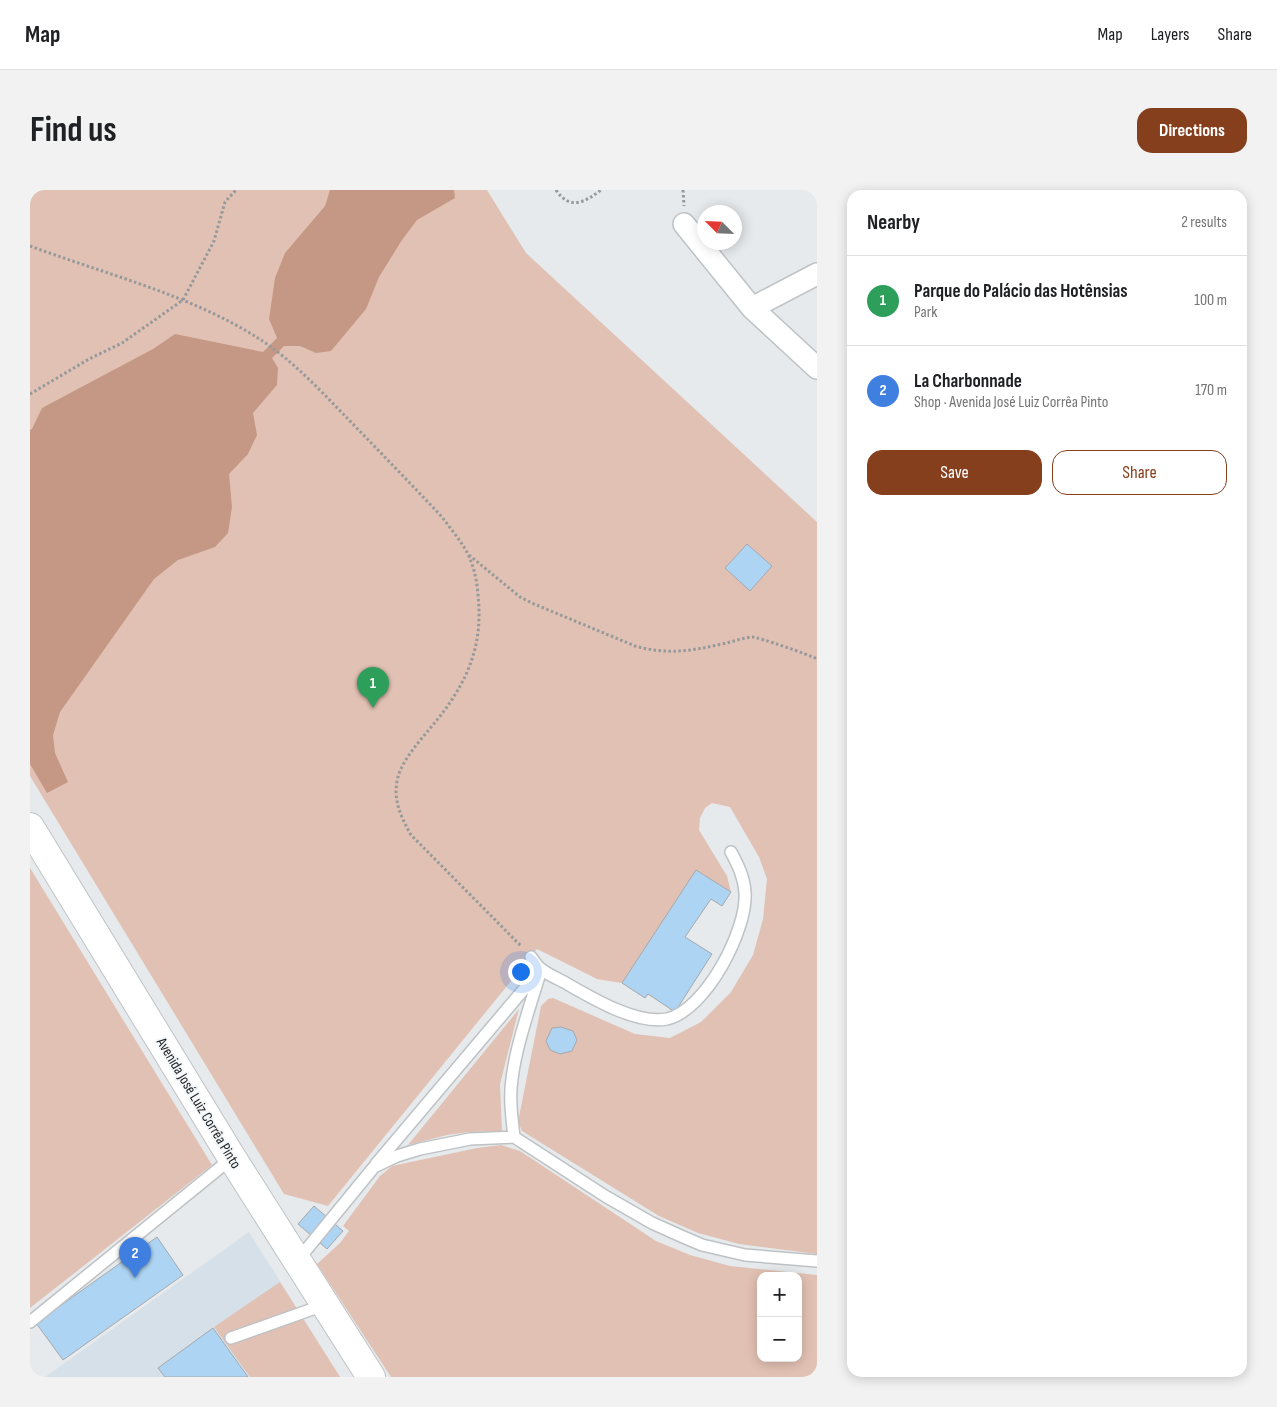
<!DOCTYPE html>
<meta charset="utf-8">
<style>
:root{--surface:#fff;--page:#f2f2f2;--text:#202124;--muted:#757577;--line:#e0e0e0;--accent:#863f1c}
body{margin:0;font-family:"Sofia Sans Condensed",sans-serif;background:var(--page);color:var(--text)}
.controls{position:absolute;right:15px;bottom:15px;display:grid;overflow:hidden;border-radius:10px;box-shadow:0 2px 12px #0003}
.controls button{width:45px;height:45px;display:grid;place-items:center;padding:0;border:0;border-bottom:1px solid var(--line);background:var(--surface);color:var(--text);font:25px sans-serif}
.compass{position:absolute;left:667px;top:15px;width:45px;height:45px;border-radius:50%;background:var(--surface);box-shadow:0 2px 12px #0003;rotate:294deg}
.you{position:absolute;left:490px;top:781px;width:18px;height:18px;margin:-12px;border:4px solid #fff;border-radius:50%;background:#1a73e8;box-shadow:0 0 0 8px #1a73e833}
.badge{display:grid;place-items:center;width:32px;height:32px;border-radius:50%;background:var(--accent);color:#fff;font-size:16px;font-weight:700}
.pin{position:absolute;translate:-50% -41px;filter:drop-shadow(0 1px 2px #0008)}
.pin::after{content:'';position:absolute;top:26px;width:18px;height:15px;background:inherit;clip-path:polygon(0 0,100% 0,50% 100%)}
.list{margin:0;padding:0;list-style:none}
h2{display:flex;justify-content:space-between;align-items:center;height:65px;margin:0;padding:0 20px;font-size:21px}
h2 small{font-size:16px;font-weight:400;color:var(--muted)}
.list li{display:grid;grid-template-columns:32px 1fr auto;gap:15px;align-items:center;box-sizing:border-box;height:90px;padding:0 20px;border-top:1px solid var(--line)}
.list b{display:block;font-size:19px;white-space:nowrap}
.list p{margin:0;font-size:16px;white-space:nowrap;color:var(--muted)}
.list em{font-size:16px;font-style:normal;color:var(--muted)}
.actions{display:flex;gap:10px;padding:15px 20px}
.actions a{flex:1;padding:11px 0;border:1px solid var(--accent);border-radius:15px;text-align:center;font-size:18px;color:var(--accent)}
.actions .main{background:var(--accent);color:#fff}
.map{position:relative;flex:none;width:787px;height:1187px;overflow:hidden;border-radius:15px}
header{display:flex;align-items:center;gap:30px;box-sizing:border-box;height:70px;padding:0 25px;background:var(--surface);border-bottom:1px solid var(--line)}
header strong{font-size:24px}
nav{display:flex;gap:28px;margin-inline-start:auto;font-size:18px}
.intro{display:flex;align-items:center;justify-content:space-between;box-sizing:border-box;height:120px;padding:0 30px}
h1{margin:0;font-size:35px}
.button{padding:12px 22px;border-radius:15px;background:var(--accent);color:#fff;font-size:18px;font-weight:700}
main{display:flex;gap:30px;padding:0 30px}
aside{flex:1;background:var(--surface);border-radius:15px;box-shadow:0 2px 12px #0003}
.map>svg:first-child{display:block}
.built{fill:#d6e0e8}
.green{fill:#e1c1b3;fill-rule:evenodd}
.water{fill:#c49885}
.building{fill:#aed4f4;stroke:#a5a8ab}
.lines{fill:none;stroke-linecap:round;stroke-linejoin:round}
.service-casing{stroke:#bfc2c5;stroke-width:14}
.minor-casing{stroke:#bfc2c5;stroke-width:24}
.tertiary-casing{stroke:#bfc2c5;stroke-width:30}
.path{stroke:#96999b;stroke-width:3;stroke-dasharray:2.5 2.5;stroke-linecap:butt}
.service{stroke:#fff;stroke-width:11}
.minor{stroke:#fff;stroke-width:21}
.tertiary{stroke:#fff;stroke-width:28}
.labels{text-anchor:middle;stroke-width:4;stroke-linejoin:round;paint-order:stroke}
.street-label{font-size:15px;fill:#1e1f20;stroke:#f4f7fa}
</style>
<header>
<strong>Map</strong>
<nav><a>Map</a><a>Layers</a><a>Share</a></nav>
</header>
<div class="intro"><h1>Find us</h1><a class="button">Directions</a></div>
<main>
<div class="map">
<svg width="787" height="1187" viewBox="0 0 787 1187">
<rect width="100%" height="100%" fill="#e6eaec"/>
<path class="built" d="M219 1042 310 1187H15Z"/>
<path class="green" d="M0 0H457L496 63 787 332V1064L709 1054 668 1043 629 1026 492 941 488 932 511 816 518 809 523 808 605 844 640 848 671 832 701 802 723 765 733 729 737 689 729 667 700 617 682 613 675 618 670 628 669 640 697 686 701 702 666 680 592 793 567 789 507 759 298 1016 254 1004 0 586Z
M0 678 182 975 0 1118Z
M489 819 470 894 472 941 439 942 417 945 378 955Z
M471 955 490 961 626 1051 660 1065 700 1076 787 1085V1187H361L287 1074 310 1053 319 1041 313 1036 350 986 362 976 447 958ZM731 1086H768V1168H731Z
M250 1092 310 1187H220L184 1137Z"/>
<path class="water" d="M300 0H424L425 8 387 30 372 50 349 87 336 119 301 161 286 163 270 156H254L242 168 248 178 247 195 223 223 227 245 218 264 199 284 202 317 198 343 185 357 148 370 124 389 30 522 23 545 25 563 38 592 17 603 0 574V240L2 239 12 218 123 159 145 144 233 162 247 148 239 129 245 88 255 63 295 16Z"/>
<path class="building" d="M717 354 742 376 720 401 695 378Z
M666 680 701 702 692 716 681 709 655 747 682 764 645 822 618 804 615 808 592 793Z
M531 837 543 841 547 850 542 861 530 864 520 860 516 851 522 838Z
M284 1016 313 1041 297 1059 268 1034Z
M127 1047 153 1085 33 1170 6 1133Z
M183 1138 218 1187H135L128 1178Z"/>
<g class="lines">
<g class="service-casing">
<path id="service" d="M501 767C504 771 507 776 511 779 517 784 526 788 534 792 560 807 606 835 637 829 676 820 718 739 715 702 714 687 708 675 701 662
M484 947C482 928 479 908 482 889 486 855 500 817 510 783
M346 974 511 779
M267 1071 344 977 367 966 390 959 440 949 484 947 575 1006 622 1033 651 1046 672 1055 715 1065 787 1071
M0 1132 202 968
M201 1148 294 1115"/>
</g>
<g class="minor-casing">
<path id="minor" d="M654 34 722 118 787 178
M722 118 787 84"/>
</g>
<g class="tertiary-casing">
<path id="tertiary" d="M0 637 202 968 341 1187"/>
</g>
<path class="path" d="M526 0C540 21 555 12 571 0
M653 0 654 16
M0 56C75 84 164 106 231 150 263 171 291 201 318 229 349 261 381 294 412 327 421 339 431 351 438 364 444 377 447 391 448 405 453 452 440 487 411 525 398 542 373 567 368 587 362 609 371 627 381 645L491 756
M0 204 59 169 92 153 153 110 184 51 195 12 206 0
M439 365 490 407 504 414 605 456C637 465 661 461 692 454 702 452 712 448 722 447 728 447 780 465 787 469"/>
<use href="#service" class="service"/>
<use href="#minor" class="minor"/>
<use href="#tertiary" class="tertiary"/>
</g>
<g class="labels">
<g class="street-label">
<text transform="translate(169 913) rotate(59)" y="5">Avenida José Luiz Corrêa Pinto</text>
</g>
</g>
</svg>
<div class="controls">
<button>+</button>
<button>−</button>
</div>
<svg class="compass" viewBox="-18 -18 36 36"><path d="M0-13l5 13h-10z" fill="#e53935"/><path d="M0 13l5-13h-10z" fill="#757577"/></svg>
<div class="you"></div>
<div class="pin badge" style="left:343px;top:518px;background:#2e9e5b">1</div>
<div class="pin badge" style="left:105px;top:1088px;background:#3f7fe0">2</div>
</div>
<aside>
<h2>Nearby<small>2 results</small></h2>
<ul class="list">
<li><span class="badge" style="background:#2e9e5b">1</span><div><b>Parque do Palácio das Hotênsias</b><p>Park</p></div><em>100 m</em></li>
<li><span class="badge" style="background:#3f7fe0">2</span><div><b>La Charbonnade</b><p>Shop · Avenida José Luiz Corrêa Pinto</p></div><em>170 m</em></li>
</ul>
<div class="actions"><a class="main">Save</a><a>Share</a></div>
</aside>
</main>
